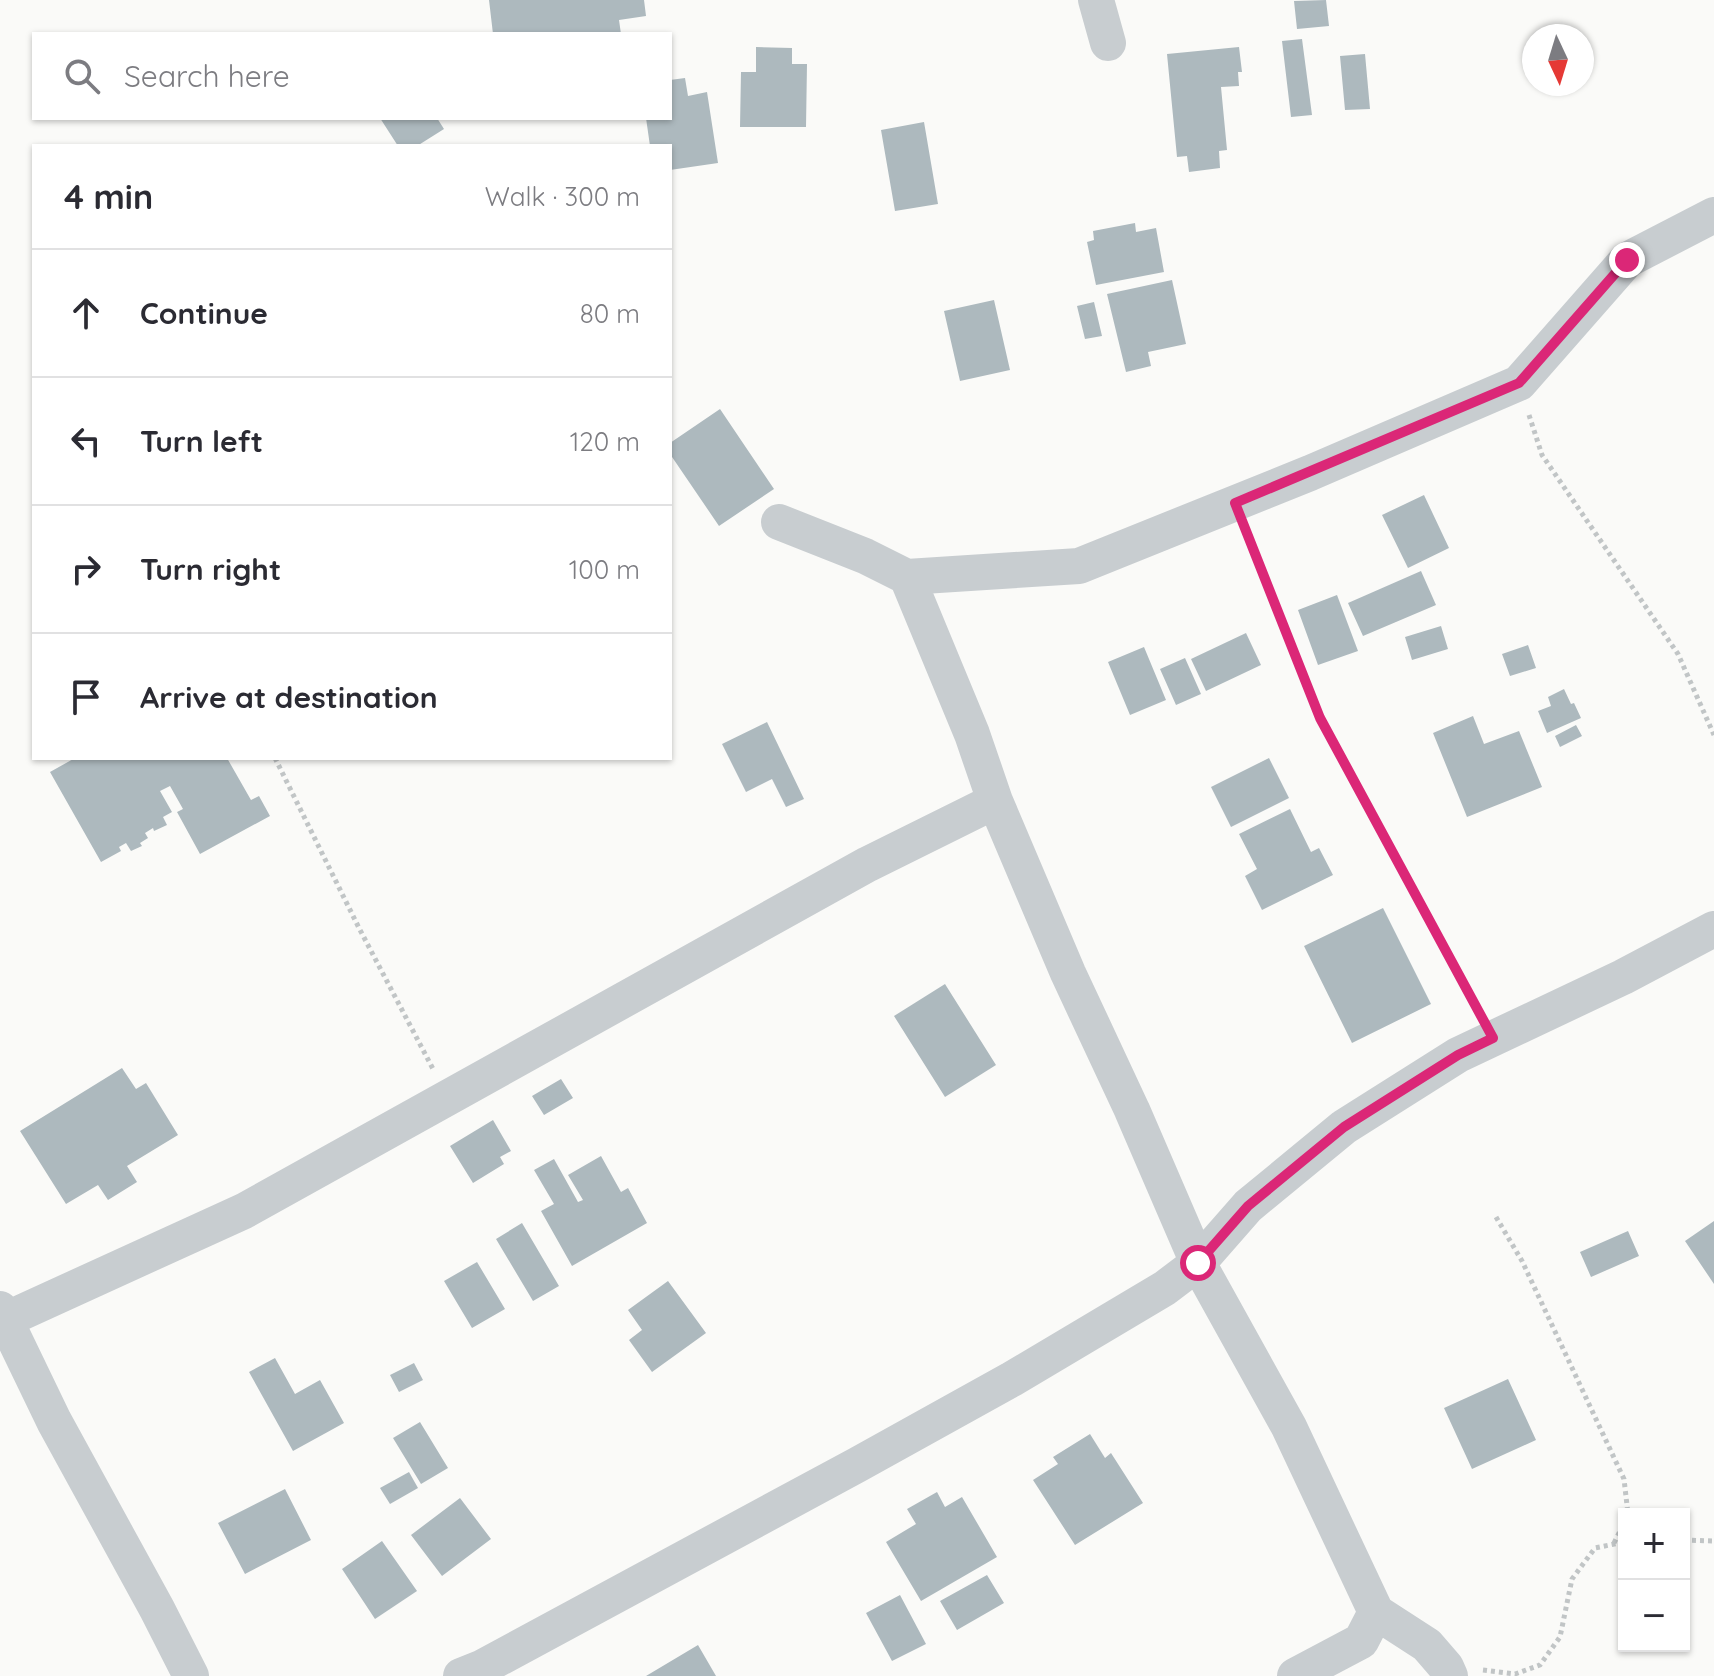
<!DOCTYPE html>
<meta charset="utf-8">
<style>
:root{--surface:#fff;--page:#f7f7f7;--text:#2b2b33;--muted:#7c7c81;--line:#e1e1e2}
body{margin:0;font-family:Quicksand,sans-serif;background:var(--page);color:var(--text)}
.controls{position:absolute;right:24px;bottom:24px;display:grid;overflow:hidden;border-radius:0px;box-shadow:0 2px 6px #0004}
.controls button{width:72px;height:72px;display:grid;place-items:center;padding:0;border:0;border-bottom:2px solid var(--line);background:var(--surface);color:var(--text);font:40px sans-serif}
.compass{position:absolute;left:1522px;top:24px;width:72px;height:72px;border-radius:50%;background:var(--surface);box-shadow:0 2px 6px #0004;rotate:176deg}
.stop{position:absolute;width:24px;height:24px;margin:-18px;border:6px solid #db2777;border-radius:50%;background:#fff}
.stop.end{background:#db2777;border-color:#fff;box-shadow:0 2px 8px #0008}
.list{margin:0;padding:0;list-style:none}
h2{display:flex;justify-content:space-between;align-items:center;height:104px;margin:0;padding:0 32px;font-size:34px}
h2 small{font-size:26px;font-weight:400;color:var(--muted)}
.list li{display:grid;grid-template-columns:52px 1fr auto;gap:24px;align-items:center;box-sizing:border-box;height:128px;padding:0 32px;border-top:2px solid var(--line)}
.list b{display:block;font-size:30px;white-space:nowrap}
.list em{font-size:26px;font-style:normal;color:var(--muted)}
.icon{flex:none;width:44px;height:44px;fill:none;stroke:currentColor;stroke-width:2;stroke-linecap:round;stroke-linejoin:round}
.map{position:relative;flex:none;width:1714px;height:1676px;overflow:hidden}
.search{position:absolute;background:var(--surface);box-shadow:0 2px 6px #0004;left:32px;top:32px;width:640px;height:88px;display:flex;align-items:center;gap:20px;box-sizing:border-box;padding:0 28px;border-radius:0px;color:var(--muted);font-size:30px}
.panel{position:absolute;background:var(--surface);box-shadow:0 2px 6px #0004;left:32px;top:144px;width:640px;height:616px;border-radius:0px}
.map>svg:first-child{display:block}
.building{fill:#adb9be}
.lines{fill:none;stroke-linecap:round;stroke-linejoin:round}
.path{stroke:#c1c5c6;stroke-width:5;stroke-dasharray:4 4;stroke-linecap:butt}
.minor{stroke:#c8cdd0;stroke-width:36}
.route{stroke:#db2777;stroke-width:10}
</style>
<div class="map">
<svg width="1714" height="1676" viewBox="0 0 1714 1676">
<rect width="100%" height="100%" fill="#fafaf8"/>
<path class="building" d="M489 0H644L646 16 619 20 621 34H493Z
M1326 0 1329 26 1297 29 1294 1Z
M1302 39 1312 115 1291 117 1282 41Z
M756 47 792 48V64H807L806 127H740L741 72H756Z
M1239 47 1242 72H1238L1239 86 1221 87 1227 150 1219 151 1220 168 1189 172 1187 156 1177 157 1167 54Z
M1365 54 1370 109 1345 110 1340 56Z
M685 78 688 96 707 92 718 163 670 170V146H650L646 118H670V80Z
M380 118H437L444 129 417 146H398Z
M924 122 938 204 895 211 881 130Z
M1135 223 1136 232 1156 228 1164 272 1096 285 1087 242 1094 240 1093 231Z
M1172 280 1186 344 1148 352 1151 366 1126 372 1107 294Z
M994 300 1010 370 960 381 944 311Z
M1094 302 1102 336 1085 339 1077 306Z
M720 409 774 489 719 526 670 454V443Z
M1424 495 1449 548 1408 568 1382 515Z
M1421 571 1436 605 1363 636 1348 603Z
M1337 595 1358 651 1318 665 1298 610Z
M1441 626 1448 649 1412 660 1405 637Z
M1246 633 1261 665 1206 691 1191 659Z
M1528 645 1536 668 1510 676 1502 654Z
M1144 647 1166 700 1130 715 1108 662Z
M1185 658 1201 694 1176 705 1160 669Z
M1564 689 1571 704 1574 703 1581 718 1547 733 1538 711 1551 706 1548 697Z
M1473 716 1484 744 1519 731 1542 787 1467 817 1433 733Z
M767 722 804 799 786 807 772 779 746 792 722 744Z
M1576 725 1582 736 1560 747 1555 736Z
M75 758H227L251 800 259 796 270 816 200 854 177 812 183 809 170 786 160 791 172 812 163 817 167 825 154 831 153 828 145 833 148 838 140 843 142 846 131 851 126 843 119 847 121 851 101 862 50 772Z
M1269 758 1289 798 1231 827 1211 787Z
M1290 809 1311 852 1319 848 1333 875 1262 910 1245 876 1257 869 1239 834Z
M1383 908 1431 1004 1352 1043 1304 946Z
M945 984 996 1065 945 1097 894 1016Z
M122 1068 136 1089 146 1083 178 1135 127 1166 137 1182 108 1200 98 1185 66 1204 20 1131Z
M561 1079 573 1098 544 1115 532 1096Z
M493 1120 511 1151 500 1157 504 1164 473 1183 450 1146Z
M601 1156 621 1192 628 1188 647 1223 572 1266 541 1211 554 1204 534 1170 554 1159 578 1202 583 1200 568 1175Z
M1714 1221V1284L1685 1241Z
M522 1223 559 1286 533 1301 496 1239Z
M1628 1231 1639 1256 1591 1277 1580 1252Z
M477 1262 505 1309 472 1328 444 1281Z
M668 1281 706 1333 652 1372 629 1340 642 1330 628 1310Z
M275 1358 295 1394 320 1380 344 1423 293 1451 249 1372Z
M414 1363 423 1380 399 1392 390 1375Z
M1508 1379 1536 1440 1472 1469 1444 1408Z
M420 1422 448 1468 421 1484 393 1438Z
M1090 1434 1105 1458 1111 1453 1143 1503 1075 1545 1033 1480 1058 1464 1053 1457Z
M409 1472 418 1488 390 1504 380 1488Z
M285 1489 311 1540 245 1574 218 1523Z
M937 1492 945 1507 962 1497 997 1557 921 1601 886 1542 916 1524 907 1509Z
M460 1498 491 1539 442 1576 411 1535Z
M382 1541 417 1591 375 1619 342 1569Z
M987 1575 1004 1603 957 1630 940 1601Z
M900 1595 926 1644 892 1661 866 1613Z
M698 1645 716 1676H646Z"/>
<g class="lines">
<path class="path" d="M1529 415 1542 455 1678 654 1714 735
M1246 533 1320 718 1477 1009
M275 758 359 928 433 1069
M1496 1217 1522 1261 1624 1479 1628 1514
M1684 1540 1714 1541
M1614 1543 1624 1523
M1483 1670 1515 1674 1540 1665 1560 1637 1572 1579 1595 1548 1624 1542"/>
<path class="minor" d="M1096 0 1108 43
M779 522 865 556 907 577 1079 566 1310 473 1519 383 1627 260 1714 215
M907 577 972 734 995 801 1068 973 1132 1110 1198 1263 1289 1427 1376 1612 1427 1645 1446 1667 1450 1676
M0 1309 54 1421 157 1609 191 1676
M7 1319 244 1211 868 864 995 801
M461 1676 481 1668 857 1465 1012 1379 1165 1288 1198 1263 1248 1206 1344 1127 1458 1055 1623 977 1714 929
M1295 1676 1361 1641 1376 1612"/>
</g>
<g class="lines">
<path class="route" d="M1198 1263 1248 1206 1344 1127 1458 1055 1493 1038 1320 718 1235 503 1519 383 1627 260"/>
</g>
</svg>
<div class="controls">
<button>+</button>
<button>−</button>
</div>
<svg class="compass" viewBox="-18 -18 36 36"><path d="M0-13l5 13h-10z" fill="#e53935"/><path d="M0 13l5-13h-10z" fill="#7c7c81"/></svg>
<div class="stop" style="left:1198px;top:1263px"></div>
<div class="stop end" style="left:1627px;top:260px"></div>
<div class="search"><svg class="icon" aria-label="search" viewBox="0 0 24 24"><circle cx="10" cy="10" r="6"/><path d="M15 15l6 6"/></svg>Search here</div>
<section class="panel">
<h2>4 min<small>Walk · 300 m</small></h2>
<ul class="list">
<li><svg class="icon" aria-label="ahead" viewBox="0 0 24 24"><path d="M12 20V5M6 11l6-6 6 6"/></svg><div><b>Continue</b></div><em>80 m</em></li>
<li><svg class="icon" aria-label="left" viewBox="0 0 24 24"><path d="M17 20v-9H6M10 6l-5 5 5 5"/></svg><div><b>Turn left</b></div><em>120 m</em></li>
<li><svg class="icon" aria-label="right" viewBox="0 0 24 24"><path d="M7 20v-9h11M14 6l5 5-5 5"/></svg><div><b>Turn right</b></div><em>100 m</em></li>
<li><svg class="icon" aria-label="arrive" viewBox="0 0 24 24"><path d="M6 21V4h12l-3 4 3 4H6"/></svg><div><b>Arrive at destination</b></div></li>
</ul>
</section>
</div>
